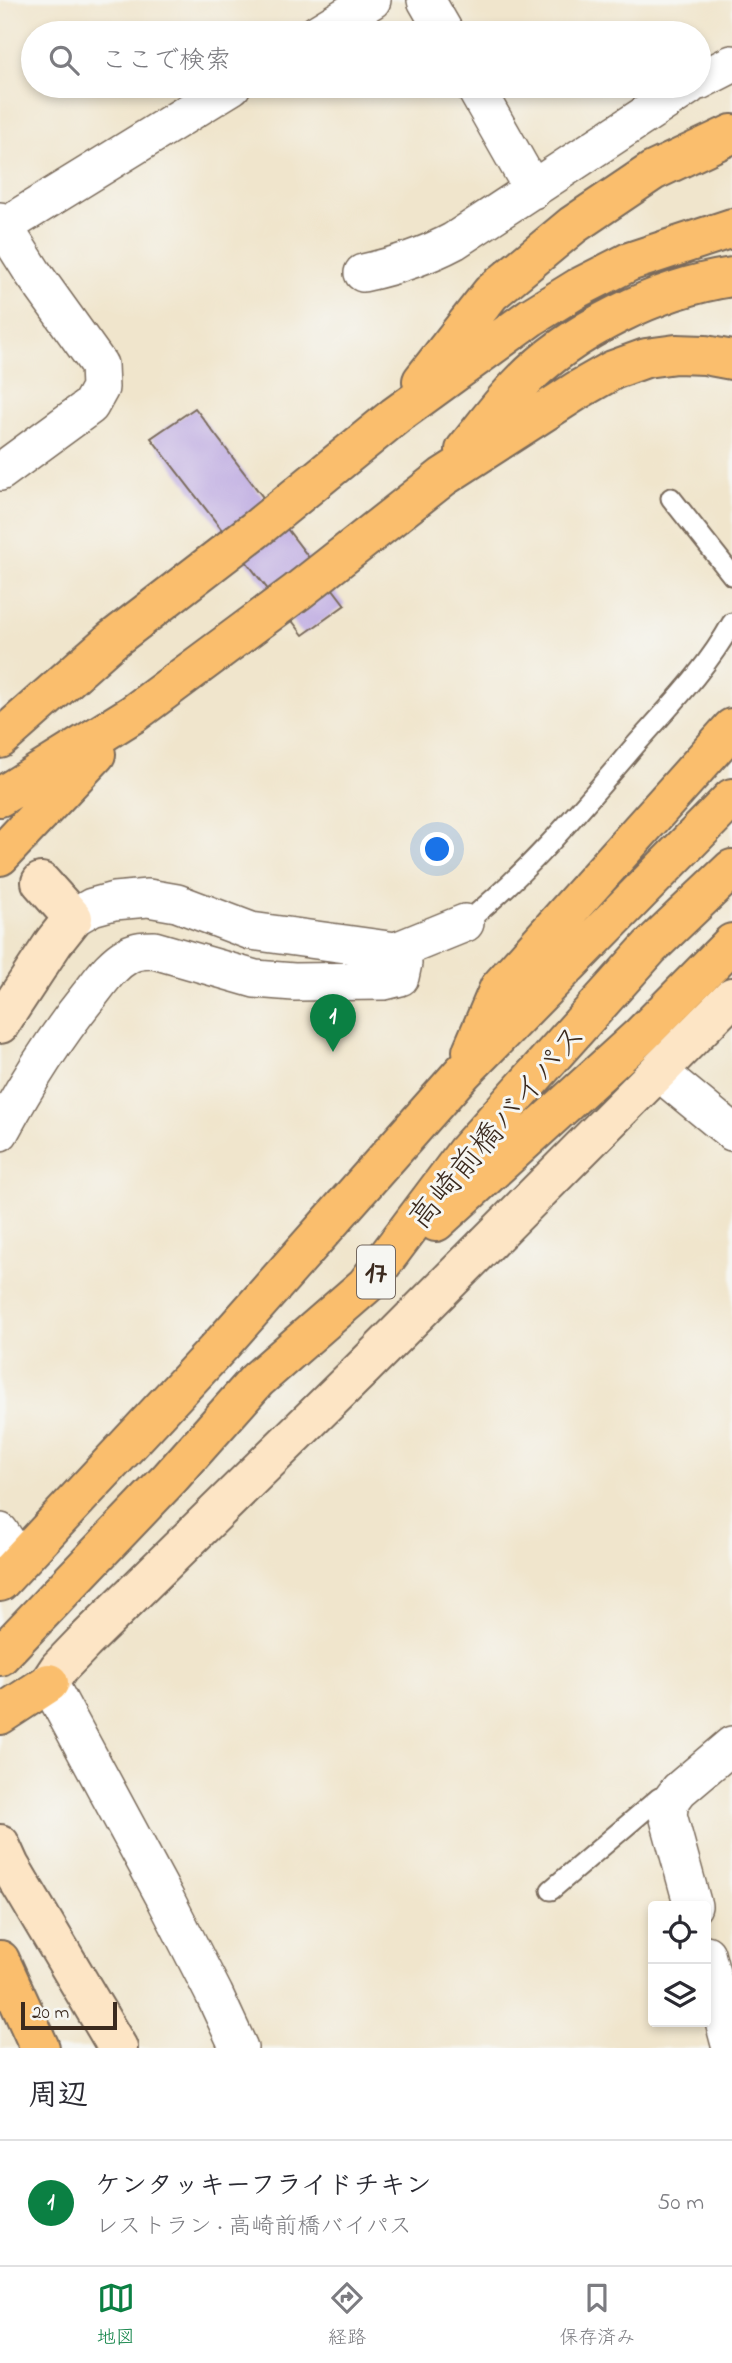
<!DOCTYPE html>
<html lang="ja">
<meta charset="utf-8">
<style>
:root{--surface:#fff;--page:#f2f2f3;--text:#2b2b33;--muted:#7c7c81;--line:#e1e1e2;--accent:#0b8043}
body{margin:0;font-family:"Indie Flower","Klee One",sans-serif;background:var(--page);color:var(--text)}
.controls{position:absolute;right:21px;bottom:21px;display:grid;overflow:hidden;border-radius:7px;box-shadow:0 4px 10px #0003}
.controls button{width:63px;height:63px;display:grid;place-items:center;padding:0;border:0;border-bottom:2px solid var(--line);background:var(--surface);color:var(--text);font:35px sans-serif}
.scale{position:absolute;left:21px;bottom:18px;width:96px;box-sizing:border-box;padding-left:7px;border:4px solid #3b2a1e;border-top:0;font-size:19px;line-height:24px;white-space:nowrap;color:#3b2a1e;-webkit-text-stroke:5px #f6f6f2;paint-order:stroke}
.you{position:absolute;left:438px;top:850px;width:24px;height:24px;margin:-18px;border:5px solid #fff;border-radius:50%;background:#1a73e8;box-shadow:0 0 0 10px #1a73e833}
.badge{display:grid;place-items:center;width:46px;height:46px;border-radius:50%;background:var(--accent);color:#fff;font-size:23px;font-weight:700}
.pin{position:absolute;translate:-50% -58px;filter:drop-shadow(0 2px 4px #0008)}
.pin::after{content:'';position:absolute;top:37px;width:24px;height:21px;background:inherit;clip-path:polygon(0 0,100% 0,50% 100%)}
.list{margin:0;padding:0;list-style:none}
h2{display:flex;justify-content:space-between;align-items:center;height:91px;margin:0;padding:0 28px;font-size:30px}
h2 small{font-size:23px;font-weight:400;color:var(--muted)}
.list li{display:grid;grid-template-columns:46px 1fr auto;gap:21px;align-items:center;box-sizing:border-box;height:126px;padding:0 28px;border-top:2px solid var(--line)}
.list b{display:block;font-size:26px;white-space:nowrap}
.list p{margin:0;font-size:23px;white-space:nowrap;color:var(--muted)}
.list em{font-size:23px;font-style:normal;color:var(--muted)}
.icon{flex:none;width:38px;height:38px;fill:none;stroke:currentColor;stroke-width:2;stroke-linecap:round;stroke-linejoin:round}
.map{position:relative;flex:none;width:732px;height:2048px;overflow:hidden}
.search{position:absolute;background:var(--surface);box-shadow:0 4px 10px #0003;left:21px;right:21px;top:21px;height:77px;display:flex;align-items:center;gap:18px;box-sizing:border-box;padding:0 24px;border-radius:38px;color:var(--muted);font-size:26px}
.sheet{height:217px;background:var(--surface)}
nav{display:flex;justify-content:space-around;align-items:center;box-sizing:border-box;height:98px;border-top:2px solid var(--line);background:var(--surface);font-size:19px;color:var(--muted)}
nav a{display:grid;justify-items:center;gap:4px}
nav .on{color:var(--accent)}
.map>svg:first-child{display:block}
.building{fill:#c0ade2}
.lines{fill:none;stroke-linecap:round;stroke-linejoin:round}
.secondary-tunnel{stroke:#ccc0a9;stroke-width:38;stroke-dasharray:38 19;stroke-linecap:butt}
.lane-casing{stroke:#7a6b5b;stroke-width:23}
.street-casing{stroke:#7a6b5b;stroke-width:40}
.secondary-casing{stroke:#7a6b5b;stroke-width:42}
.highway-casing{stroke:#7a6b5b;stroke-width:42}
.lane{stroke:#fff;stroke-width:19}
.street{stroke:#fff;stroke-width:37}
.secondary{stroke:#fde5c5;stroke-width:38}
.highway{stroke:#fabe6d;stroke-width:38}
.labels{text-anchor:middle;stroke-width:6;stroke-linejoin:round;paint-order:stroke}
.shield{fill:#f6f6f2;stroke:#73675e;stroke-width:2}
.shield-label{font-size:30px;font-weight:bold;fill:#3b2a1e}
.street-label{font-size:32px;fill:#3b2a1e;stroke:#f6f6f2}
</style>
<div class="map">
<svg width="732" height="2048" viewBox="0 0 732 2048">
<rect width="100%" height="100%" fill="#f6f6f2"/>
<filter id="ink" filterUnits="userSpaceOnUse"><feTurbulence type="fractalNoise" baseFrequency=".0143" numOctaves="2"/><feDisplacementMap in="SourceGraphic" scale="14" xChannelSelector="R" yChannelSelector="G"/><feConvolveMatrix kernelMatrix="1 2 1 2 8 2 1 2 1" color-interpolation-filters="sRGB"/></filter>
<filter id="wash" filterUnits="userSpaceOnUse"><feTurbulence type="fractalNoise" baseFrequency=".00686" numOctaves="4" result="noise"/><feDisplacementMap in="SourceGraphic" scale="28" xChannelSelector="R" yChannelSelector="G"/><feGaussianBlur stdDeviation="1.57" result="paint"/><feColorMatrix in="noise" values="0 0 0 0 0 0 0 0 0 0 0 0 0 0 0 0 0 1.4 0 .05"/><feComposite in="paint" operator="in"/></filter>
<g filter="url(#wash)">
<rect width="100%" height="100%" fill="#f0e5cc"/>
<g id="blocks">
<path class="building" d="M195 408 345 605 303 635 151 438Z"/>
</g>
</g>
<g filter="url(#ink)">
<use href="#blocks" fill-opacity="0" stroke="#7a6b5b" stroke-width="2"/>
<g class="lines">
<path class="secondary-tunnel" d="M0 830 41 882"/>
<g class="lane-casing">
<path id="lane" d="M671 498 732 575
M465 923C528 873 580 810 632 749 668 708 706 670 732 623
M551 1890 659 1798 670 1802"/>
</g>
<g class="street-casing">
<path id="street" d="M426 0 445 33
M318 33 372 0
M699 81 732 64
M474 86 533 190
M0 221 33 273 99 365 100 388 90 406 0 472
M3 227 232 86
M363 273C395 266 424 257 454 241L689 86
M73 918 92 907 114 901 148 898 177 903 251 931 396 951 465 923
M659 1072 732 1132
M0 1132C26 1084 56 1036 91 993 102 979 112 964 128 955 137 950 145 950 154 950L255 979 294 982 384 981 400 977 403 963 396 951
M0 1532 19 1560
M49 1683 165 1898 214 1994 239 2048
M693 1906 668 1815 670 1802 679 1790 732 1745
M706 1954 731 2048"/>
</g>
<g class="secondary-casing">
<path id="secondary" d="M0 1024 54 942 73 918 41 882
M49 1683 59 1668 84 1642 363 1368 732 997
M0 1844 10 1866 118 2048"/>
</g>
<g class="highway-casing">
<path id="highway" d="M422 381 491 293 573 225 653 171 732 134
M465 450C483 428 500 404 520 384 572 330 658 288 732 277
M0 739 112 640 255 530 395 416 531 317 578 288 629 262 732 228
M0 797 133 714 297 592 443 477 578 390 613 370 646 358 676 354 705 355 732 360
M0 856 96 754
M472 1051 499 988 732 728
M436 1222 640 1036 732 943
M0 1582 222 1344 463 1072 732 798
M0 1656 170 1478 257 1380 366 1285 466 1152 650 947 732 869
M0 1715 49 1683
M0 1960 40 2048"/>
</g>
<use href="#lane" class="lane"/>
<use href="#street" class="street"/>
<use href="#secondary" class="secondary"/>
<use href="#highway" class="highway"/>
</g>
</g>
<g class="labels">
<rect class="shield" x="357" y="1245.5" width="38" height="53" rx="5"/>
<g class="shield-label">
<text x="376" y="1282">17</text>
</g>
<g class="street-label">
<text transform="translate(496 1126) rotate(-50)" y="11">高崎前橋バイパス</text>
</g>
</g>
</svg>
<div class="controls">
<button><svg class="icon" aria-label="locate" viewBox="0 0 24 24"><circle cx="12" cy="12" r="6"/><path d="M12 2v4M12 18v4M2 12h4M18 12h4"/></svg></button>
<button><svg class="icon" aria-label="layers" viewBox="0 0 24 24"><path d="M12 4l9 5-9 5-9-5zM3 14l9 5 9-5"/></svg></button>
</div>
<div class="scale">20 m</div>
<div class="you"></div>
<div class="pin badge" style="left:333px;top:1052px">1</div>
<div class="search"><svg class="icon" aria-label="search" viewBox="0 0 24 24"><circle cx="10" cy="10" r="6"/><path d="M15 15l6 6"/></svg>ここで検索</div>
</div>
<section class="sheet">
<h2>周辺<small></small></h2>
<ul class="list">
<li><span class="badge">1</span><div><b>ケンタッキーフライドチキン</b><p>レストラン · 高崎前橋バイパス</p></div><em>50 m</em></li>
</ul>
</section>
<nav>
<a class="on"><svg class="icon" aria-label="map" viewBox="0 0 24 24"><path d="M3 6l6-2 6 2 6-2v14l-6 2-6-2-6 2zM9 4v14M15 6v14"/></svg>地図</a>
<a><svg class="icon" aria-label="directions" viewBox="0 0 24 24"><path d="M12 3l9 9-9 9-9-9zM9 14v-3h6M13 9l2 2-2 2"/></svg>経路</a>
<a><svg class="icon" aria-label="saved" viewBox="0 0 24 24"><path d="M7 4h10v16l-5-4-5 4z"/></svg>保存済み</a>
</nav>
